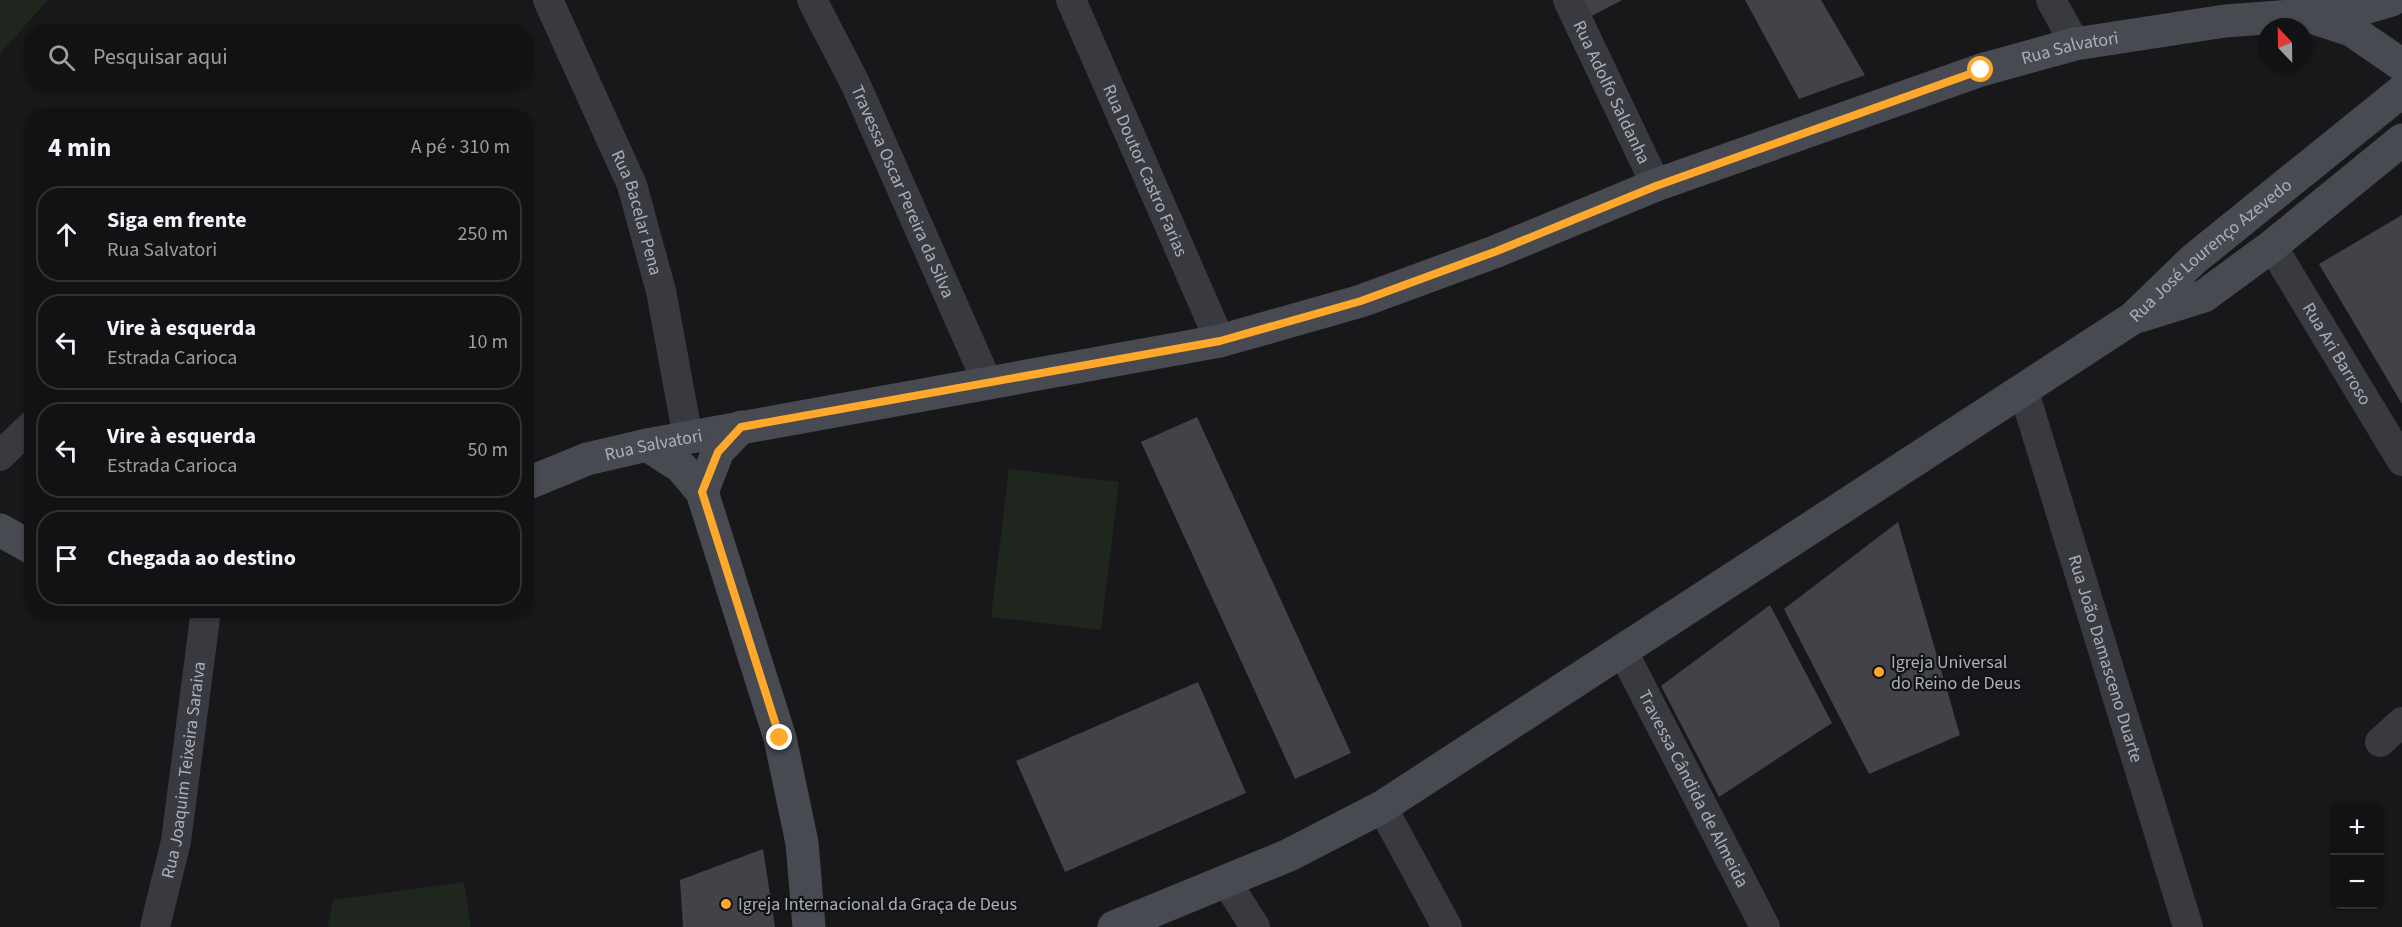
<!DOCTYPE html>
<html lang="pt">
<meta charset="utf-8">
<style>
:root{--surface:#121214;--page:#1f2022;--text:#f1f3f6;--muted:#9c9ea0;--line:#313234}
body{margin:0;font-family:"Source Sans 3",sans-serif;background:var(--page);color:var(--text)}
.controls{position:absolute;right:18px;bottom:18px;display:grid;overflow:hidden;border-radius:12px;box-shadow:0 2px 4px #0004}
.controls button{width:54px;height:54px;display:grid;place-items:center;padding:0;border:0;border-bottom:2px solid var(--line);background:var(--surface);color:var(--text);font:30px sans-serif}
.compass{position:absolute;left:2258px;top:18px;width:54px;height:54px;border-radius:50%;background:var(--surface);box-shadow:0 2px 4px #0004;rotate:338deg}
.stop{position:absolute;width:18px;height:18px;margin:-14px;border:4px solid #ffa82c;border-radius:50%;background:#fff}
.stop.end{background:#ffa82c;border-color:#fff;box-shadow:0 2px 6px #0008}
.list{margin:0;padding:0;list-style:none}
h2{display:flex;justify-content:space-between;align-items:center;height:78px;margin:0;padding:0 24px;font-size:26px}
h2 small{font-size:20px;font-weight:400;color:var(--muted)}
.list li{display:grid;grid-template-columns:39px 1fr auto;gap:18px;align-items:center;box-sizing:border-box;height:96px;margin:0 12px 12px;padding:0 12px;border:2px solid var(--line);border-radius:24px}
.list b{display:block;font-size:22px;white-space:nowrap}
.list p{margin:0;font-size:20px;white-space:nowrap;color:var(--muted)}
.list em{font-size:20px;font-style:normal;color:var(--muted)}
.icon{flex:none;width:33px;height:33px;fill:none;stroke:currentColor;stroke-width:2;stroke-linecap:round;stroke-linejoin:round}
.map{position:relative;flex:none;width:2402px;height:927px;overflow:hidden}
.search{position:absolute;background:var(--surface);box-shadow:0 2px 4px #0004;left:24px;top:24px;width:510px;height:66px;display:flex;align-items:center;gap:15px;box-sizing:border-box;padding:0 21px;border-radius:24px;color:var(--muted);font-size:22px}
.panel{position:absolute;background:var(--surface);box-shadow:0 2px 4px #0004;left:24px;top:108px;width:510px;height:510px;border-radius:24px}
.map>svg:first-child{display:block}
.green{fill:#1e261e}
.building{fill:#424348}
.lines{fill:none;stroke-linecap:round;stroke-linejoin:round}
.street{stroke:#393a40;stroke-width:30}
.secondary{stroke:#474a50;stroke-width:33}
.route{stroke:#ffa82c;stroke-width:8}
.poi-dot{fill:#ffa82c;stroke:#131316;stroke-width:2}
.labels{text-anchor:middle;stroke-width:4.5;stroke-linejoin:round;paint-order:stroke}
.street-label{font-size:18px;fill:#a9b0bb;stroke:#131316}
.poi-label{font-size:18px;fill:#a9b0bb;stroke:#131316;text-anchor:start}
</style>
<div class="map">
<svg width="2402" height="927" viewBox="0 0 2402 927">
<rect width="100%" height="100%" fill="#18181b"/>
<path class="green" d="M0 0H48L0 54Z
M1009 469 1119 482 1101 630 991 617Z
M464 882 471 927H328L333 900Z"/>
<path class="building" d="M1574 0H1622L1584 20Z
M1745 0H1821L1865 75 1799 99Z
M2402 215V404L2319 264Z
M1197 417 1351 753 1295 779 1141 442Z
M1898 522 1960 735 1869 774 1784 609Z
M1770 605 1832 723 1719 797 1661 686Z
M1198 682 1246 793 1065 872 1016 761Z
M763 849 775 927H683L680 880Z"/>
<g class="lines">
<g class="street">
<path id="s1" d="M548 0 632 185 661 291 688 438"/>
<path id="s2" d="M812 0 855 83 988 384"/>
<path id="s3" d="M1071 0 1220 341"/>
<path id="s4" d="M1568 0 1656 185"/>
<path d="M2051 0 2075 44"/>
<path id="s5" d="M2272 246 2402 461"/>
<path id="s6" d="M2023 389 2188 927"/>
<path d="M0 456 32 425"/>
<path id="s7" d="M1622 650 1765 927"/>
<path d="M2380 742 2402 722"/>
<path d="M1382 807 1447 927"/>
<path d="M1226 881 1255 927"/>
<path id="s8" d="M155 927 176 841 206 610"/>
</g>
<g class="secondary">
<path d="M2318 14 2358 10 2392 0"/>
<path d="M2140 316 2204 296 2272 246 2402 140"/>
<path d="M647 445 681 467 702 492 780 738 802 843 809 927"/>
<path id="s9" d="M526 484 587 459 647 445 1220 341 1361 301 1497 251 1656 185 1981 70 2075 44 2225 21 2305 15 2351 30 2402 65"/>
<path d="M702 492 718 451 741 427"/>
<path d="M0 530 32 548"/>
<path id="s10" d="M1114 927 1289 855 1382 807 2133 318 2194 259 2402 91"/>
</g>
</g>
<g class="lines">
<path class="route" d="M780 738 702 492 718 452 741 427 1220 341 1361 301 1497 251 1656 186 1981 70"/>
</g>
<g class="poi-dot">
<circle cx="1879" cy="672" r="6"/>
<circle cx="726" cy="904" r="6"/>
</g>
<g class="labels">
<g class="street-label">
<text dy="6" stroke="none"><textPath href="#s9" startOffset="1610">Rua Salvatori</textPath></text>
<text dy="6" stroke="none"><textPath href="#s4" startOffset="102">Rua Adolfo Saldanha</textPath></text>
<text dy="6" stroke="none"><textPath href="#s3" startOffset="186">Rua Doutor Castro Farias</textPath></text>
<text dy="6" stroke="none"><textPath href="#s2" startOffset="212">Travessa Oscar Pereira da Silva</textPath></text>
<text dy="6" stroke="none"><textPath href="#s1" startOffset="231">Rua Bacelar Pena</textPath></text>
<text dy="6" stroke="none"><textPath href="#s10" startOffset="1293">Rua José Lourenço Azevedo</textPath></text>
<text dy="6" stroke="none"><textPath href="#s5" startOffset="126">Rua Ari Barroso</textPath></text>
<text dy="6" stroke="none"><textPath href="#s9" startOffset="134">Rua Salvatori</textPath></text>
<text dy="6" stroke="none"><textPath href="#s6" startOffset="282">Rua João Damasceno Duarte</textPath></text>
<text dy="6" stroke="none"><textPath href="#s8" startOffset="160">Rua Joaquim Teixeira Saraiva</textPath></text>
<text dy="6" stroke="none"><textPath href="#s7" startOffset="156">Travessa Cândida de Almeida</textPath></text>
</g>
<g class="poi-label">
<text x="1891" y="668">Igreja Universal<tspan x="1891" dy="21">do Reino de Deus</tspan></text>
<text x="738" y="910">Igreja Internacional da Graça de Deus</text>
</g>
</g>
</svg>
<div class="controls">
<button>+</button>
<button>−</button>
</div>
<svg class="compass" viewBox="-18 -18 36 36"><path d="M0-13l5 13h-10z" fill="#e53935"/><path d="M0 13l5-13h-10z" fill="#9c9ea0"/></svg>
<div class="stop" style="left:1981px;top:70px"></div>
<div class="stop end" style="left:780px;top:738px"></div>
<div class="search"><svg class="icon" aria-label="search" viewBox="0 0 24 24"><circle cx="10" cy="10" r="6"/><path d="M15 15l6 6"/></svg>Pesquisar aqui</div>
<section class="panel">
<h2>4 min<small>A pé · 310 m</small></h2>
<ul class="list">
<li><svg class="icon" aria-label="ahead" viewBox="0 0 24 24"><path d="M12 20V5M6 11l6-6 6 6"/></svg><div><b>Siga em frente</b><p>Rua Salvatori</p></div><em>250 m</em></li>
<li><svg class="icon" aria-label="left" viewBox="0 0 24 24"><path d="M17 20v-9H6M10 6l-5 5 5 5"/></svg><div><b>Vire à esquerda</b><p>Estrada Carioca</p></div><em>10 m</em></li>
<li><svg class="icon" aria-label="left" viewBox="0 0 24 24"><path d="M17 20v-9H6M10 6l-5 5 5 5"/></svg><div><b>Vire à esquerda</b><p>Estrada Carioca</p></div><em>50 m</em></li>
<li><svg class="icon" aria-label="arrive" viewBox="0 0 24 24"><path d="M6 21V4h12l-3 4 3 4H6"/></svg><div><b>Chegada ao destino</b></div></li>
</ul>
</section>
</div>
